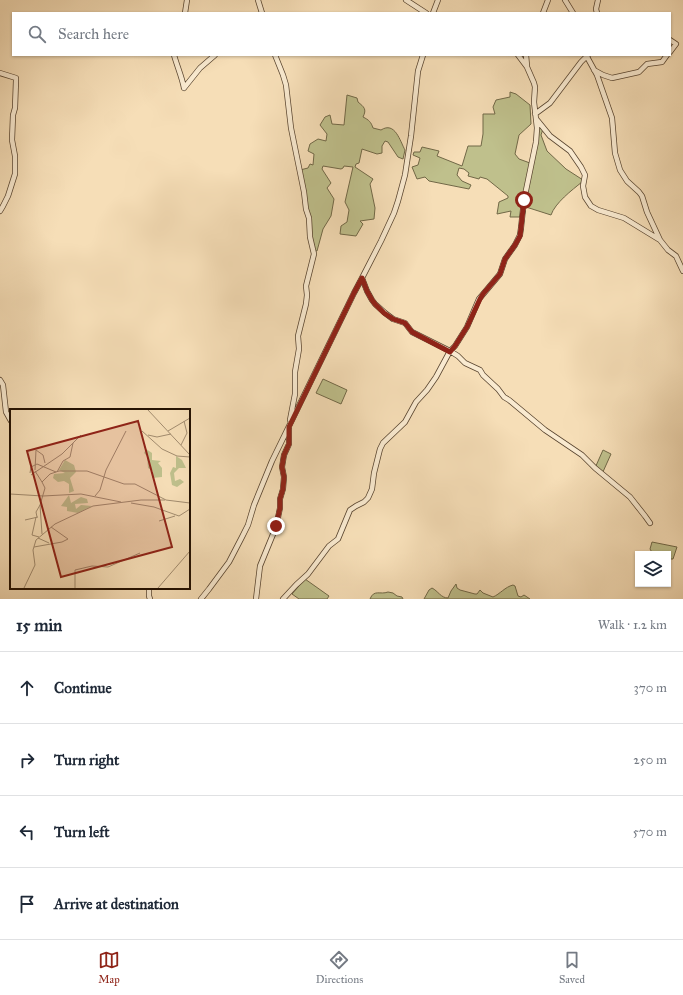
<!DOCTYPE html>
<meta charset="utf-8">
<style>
:root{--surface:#fff;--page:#f2f2f3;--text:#1f2937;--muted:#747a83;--line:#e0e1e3;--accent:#8f2418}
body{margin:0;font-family:"IM FELL Great Primer",serif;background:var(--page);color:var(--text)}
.controls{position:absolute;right:12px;bottom:12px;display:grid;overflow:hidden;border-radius:0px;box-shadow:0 1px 3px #0004}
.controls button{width:36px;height:36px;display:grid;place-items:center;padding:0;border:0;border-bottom:1px solid var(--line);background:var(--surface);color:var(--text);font:20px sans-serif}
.stop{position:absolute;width:12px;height:12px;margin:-9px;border:3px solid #8f2418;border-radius:50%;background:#fff}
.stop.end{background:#8f2418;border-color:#fff;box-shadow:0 1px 4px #0008}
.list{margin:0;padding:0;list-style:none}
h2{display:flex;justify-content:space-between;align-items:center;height:52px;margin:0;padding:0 16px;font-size:17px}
h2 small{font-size:13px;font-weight:400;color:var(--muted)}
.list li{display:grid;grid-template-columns:26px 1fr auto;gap:12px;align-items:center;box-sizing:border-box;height:72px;padding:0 16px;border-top:1px solid var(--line)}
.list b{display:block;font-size:15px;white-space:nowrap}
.list em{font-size:13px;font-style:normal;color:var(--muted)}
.icon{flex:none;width:22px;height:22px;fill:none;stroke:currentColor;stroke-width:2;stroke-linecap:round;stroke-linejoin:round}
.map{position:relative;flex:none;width:683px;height:599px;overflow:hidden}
.search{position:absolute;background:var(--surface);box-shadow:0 1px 3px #0004;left:12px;right:12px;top:12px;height:44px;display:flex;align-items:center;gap:10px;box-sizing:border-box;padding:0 14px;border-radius:0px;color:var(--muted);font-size:15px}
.sheet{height:340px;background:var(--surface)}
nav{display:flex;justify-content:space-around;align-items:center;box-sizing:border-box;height:56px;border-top:1px solid var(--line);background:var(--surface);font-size:11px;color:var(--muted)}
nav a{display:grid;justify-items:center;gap:2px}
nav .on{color:var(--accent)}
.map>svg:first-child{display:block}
.green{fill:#bfc08c;stroke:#716847}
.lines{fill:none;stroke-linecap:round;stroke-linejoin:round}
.minor-casing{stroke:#58442f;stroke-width:6}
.minor{stroke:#f9ead0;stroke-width:4.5}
.route{stroke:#8f2418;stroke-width:5}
.inset-road{fill:none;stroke:#a28c6f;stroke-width:1}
.view{fill:#8f2418;fill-opacity:0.15;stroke:#8f2418;stroke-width:2}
.inset-edge{fill:none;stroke:#231102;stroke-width:2}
</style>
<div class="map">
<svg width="683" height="599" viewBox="0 0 683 599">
<rect width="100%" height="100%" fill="#f6deb7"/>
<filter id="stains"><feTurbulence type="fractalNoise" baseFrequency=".005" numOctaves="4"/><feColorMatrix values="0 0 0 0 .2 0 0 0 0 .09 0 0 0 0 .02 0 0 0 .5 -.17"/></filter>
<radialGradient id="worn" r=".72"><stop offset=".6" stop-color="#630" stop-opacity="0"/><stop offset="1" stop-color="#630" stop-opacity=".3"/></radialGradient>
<path class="green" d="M510 92 516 94 530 105 531 124 519 135 515 154 519 159 530 163 535 138 536 128 541 127 543 129 541 135 547 151 566 169 583 180 582 182C572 190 555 203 551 215L526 207 524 217H510L511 211 497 214 499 202 508 198V196L487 179 480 177 479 179 468 176 469 173 464 169 459 168 457 175 462 181 471 185 469 189 429 181 425 177 417 179 412 167 418 165 420 158 413 155 414 152H420L422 147 439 151 437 156 462 166 468 146H481L483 134V114H495L493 107 496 100 510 97Z
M347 95 357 98 358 102C364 107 367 109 363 117 369 120 371 122 373 128L381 130C395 121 400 141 405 150L403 159 398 157 388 142 385 141 382 146V153L377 154 362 149 359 163 356 164 355 167 373 179 370 184 375 208 374 219 360 221 363 224 356 236 340 234 341 226 347 222 349 210 345 202 353 167 344 166 343 168 341 169 323 166 322 169 331 183 327 188 334 199 331 216 323 229 317 251 312 250 300 170 308 168 310 164 313 165 314 154 308 151 310 144 318 139 326 141 327 134 320 125 325 117 330 115 332 124 344 125Z
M323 379 347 390 341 404 316 393Z
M603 450 611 454 602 474 595 468Z
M652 542 677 547 673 559H668V554H653L650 549Z
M305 579 329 596 327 599H299L292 594Z
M456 584 457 588 460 590 475 594H477L480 590 483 593 493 597C500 594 505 587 513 585L515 586 518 596 521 597 524 595 530 599H424L429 590 432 588C438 591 441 598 448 598L451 591Z
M388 592 393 593 397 596 402 597 403 599H370C374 589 380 595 388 592Z"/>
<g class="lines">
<g class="minor-casing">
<path id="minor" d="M258 0 262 13
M406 0 426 13
M565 0 573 13
M185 13 187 0
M433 13 438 0
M543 13 548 0
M597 13 596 9 598 0
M670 40 676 44 670 52
M174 55C177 66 182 77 184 88
M275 55 283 75 286 85 291 128 304 192 306 209 309 218 310 237 314 254 306 286 307 295 306 304 298 336 299 349 295 372V394L290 420
M526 55 527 66
M586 55 597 75 612 118 615 153 620 170 627 181 639 192 642 196 647 212 660 240
M594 70 603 75 612 78 639 72 647 64 662 62 667 55
M0 73 16 78V80L15 108 13 115 12 140 15 156V174L8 196 3 206 0 211
M184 88 200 68 215 55
M535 114 550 103 581 62 588 55
M537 120 550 136 570 151 581 167 585 175 583 186 585 197 591 206 598 210 624 218 660 240 668 250 676 256 683 271
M362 278 367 291 372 300 375 304 385 313 393 319 405 323 412 332 450 351 458 356 465 363 480 370 483 375 498 389 504 397 509 400 545 430 582 455 595 468 630 497 645 516 650 523
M0 380 3 385 6 412 11 421
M149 588V596L150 599
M201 599 209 589 229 562 242 537 248 525 254 505 272 461 354 293 362 278 381 241 394 213 398 201 405 175 411 136 418 71 423 55
M256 599 260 566 276 527 280 508V499L283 489 284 477 282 467 284 455 289 444V429
M283 599 296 585 308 574 329 546 338 539 350 510 356 506 364 502 368 498 372 489 374 473 380 449 383 443 405 422 416 402 427 390 436 377 450 351 455 346 467 327 479 299 500 274 505 259 515 245 520 235 521 228 524 200 536 142 537 128 534 102 535 87 534 83 527 67 518 55"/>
</g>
<use href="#minor" class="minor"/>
</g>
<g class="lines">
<path class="route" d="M276 526 280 508V499L283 489 284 477 282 467 284 455 289 444V427L354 293 362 278 367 291 372 300 375 304 384 313 393 319 405 323 412 332 450 352 455 346 467 327 480 299 483 294 500 274 505 259 515 245 520 236 521 228 524 200"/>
</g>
<g transform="translate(10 409)">
<rect width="180" height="180" fill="#f6deb7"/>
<path d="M136 40 142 44V51L151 52 148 54 152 59V68L142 69 143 62 138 59 137 47 134 44ZM166 47 172 51 176 59H169L164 64 165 72 170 70 174 73 167 78 162 76 160 64 163 58 166 59ZM55 51 64 56 66 63 60 69 64 82 59 84V75L54 72 48 73 43 69 44 65 55 64 49 61ZM59 86 61 94 71 88 77 90 78 94 65 95 66 100 71 96 82 97 68 104 57 102V98L51 97Z" fill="#bfc08c"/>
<path class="inset-road" d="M138 1 180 46M132 22 152 40 167 47 180 48M158 22 180 9M138 26 147 28 161 25M171 36 177 24 174 12M26 41 33 46 35 54M25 61 26 41M25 62 32 73M47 63 53 52 60 48 63 34 71 26M20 64 21 58 27 55 46 63M21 66 52 45 63 34M0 85 33 87 71 85 111 93M85 87 90 81 96 61 116 22M121 94 144 98 169 107 180 100M26 108 22 126 29 128M27 108 26 103 30 96M15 111 28 108M149 112 165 107M41 118 58 130M32 125 30 96 35 79 32 73 40 65 49 62H77L114 75H125L156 91 180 94M28 129 39 134M24 138 52 133 58 130M14 179 25 156 23 141 26 131 45 115 83 97 131 91H155M65 179V161L82 157 98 158 130 144M148 179 180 142"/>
<path class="view" d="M128 12 162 138 51 168 17 42Z"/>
<rect width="180" height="180" class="inset-edge"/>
</g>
<rect width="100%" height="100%" filter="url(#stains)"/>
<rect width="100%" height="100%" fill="url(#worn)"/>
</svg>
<div class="controls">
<button><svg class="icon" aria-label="layers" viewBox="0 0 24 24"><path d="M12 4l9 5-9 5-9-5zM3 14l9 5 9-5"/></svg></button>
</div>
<div class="stop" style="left:524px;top:200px"></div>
<div class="stop end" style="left:276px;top:526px"></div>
<div class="search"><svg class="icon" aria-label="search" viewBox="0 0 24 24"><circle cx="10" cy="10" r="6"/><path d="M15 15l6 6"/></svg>Search here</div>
</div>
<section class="sheet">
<h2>15 min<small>Walk · 1.2 km</small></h2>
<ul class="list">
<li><svg class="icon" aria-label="ahead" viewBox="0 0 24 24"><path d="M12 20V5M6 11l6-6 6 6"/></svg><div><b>Continue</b></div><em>370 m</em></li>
<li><svg class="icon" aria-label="right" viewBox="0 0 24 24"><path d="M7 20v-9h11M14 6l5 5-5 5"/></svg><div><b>Turn right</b></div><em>250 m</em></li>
<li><svg class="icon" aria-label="left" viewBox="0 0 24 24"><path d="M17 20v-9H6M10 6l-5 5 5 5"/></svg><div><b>Turn left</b></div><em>570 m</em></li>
<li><svg class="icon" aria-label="arrive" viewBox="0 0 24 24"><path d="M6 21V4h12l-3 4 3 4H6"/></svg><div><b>Arrive at destination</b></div></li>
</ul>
</section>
<nav>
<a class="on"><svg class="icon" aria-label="map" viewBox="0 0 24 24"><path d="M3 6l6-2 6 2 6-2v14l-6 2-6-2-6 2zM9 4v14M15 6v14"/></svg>Map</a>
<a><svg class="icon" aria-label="directions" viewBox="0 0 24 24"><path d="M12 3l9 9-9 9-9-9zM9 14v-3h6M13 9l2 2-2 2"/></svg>Directions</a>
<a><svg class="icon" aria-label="saved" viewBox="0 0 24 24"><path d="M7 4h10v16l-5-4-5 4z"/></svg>Saved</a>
</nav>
